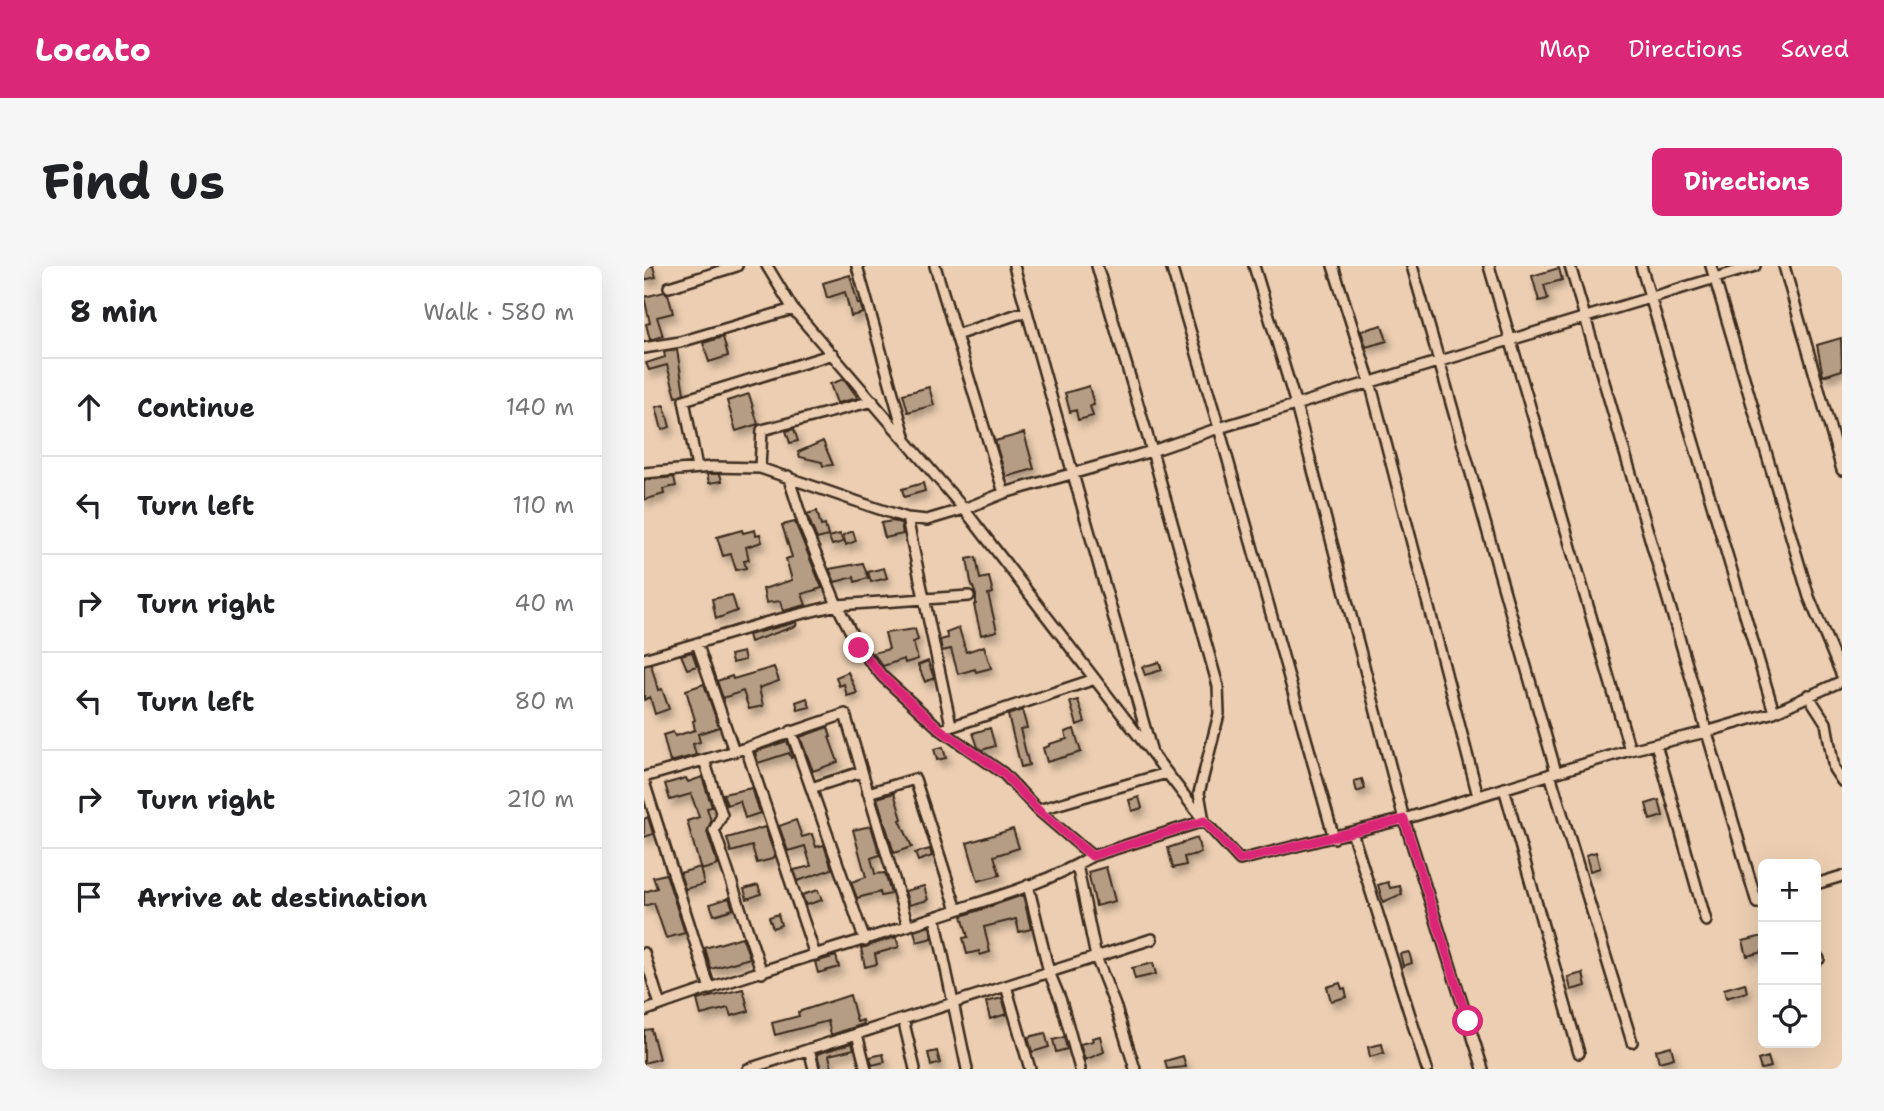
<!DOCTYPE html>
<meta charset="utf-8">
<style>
:root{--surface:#fff;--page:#f6f6f6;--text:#202124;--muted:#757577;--line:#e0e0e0;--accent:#db2777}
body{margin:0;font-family:"Shantell Sans",sans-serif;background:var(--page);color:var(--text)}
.controls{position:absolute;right:21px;bottom:21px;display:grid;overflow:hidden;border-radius:10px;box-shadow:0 7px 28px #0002}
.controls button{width:63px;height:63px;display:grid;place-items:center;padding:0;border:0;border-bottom:2px solid var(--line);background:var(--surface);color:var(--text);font:35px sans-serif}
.stop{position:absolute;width:21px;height:21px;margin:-16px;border:5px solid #db2777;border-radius:50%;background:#fff}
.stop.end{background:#db2777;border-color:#fff;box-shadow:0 2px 7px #0008}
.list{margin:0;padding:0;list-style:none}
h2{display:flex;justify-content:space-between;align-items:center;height:91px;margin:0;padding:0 28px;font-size:30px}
h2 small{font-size:23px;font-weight:400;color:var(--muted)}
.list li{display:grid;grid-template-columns:46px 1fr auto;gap:21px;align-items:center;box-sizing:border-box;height:98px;padding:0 28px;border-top:2px solid var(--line)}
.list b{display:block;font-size:26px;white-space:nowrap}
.list em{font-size:23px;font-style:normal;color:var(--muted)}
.icon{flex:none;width:38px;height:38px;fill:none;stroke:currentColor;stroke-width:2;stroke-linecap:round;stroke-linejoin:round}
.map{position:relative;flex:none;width:1198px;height:803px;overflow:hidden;border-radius:10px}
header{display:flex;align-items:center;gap:42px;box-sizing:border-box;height:98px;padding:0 35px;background:var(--accent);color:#fff}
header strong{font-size:33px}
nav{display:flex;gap:38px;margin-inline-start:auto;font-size:24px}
.intro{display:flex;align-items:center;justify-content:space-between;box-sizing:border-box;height:168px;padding:0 42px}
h1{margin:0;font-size:49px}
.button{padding:18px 32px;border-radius:10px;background:var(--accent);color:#fff;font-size:24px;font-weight:700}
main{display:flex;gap:42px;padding:0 42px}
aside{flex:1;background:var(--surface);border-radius:10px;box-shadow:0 7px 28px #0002}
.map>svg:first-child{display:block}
.building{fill:#b59c84;stroke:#3b2a1e;stroke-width:2;filter:url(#shadow)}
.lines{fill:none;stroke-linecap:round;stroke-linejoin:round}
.street-casing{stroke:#3b2a1e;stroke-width:14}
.street{stroke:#eccfb2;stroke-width:9}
.route{stroke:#db2777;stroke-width:9}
</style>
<header>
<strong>Locato</strong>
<nav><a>Map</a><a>Directions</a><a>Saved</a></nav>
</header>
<div class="intro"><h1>Find us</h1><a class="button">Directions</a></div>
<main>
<aside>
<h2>8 min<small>Walk · 580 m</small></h2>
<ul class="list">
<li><svg class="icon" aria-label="ahead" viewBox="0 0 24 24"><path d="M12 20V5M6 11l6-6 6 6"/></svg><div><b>Continue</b></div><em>140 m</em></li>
<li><svg class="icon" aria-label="left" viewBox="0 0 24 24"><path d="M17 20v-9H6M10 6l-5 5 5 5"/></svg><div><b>Turn left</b></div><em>110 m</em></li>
<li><svg class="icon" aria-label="right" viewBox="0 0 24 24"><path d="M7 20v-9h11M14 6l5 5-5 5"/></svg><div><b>Turn right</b></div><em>40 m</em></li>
<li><svg class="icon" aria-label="left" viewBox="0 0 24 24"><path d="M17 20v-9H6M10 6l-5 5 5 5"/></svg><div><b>Turn left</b></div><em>80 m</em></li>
<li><svg class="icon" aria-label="right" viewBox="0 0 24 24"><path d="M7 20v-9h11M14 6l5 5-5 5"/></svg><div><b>Turn right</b></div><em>210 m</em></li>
<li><svg class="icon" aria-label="arrive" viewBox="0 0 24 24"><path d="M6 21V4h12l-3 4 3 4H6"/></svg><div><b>Arrive at destination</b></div></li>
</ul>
</aside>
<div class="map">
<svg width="1198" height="803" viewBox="0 0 1198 803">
<defs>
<filter id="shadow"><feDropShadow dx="3.5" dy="6" stdDeviation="3.5" flood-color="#0004"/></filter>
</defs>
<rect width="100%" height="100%" fill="#eccfb2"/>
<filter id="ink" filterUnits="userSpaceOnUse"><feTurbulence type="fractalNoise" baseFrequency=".0143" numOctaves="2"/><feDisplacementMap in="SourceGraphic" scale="14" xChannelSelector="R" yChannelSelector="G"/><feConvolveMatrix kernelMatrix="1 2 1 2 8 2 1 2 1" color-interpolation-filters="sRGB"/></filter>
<g filter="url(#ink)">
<path class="building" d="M0 0H9L12 11 0 14Z
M915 2 918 14 900 19 904 33 895 35 888 10Z
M206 9 214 38 216 37 219 47 207 50 201 26 183 32 179 17Z
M20 26 24 28 29 47 13 51 19 70 6 74 2 58 6 57 0 31Z
M738 59 743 75 722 81 717 65Z
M79 71 84 90 65 96 59 77Z
M1197 72 1198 104 1179 110 1173 79Z
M33 84 40 127 32 131 23 99 5 104 2 97 21 91 20 86Z
M200 113 214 132 193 137 186 118Z
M445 120 450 139 446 140 449 150 434 154 432 144 426 146 421 127Z
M285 121 290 139 264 146 259 128Z
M105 128 114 158 92 165 83 135Z
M20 139 26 161 18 164 12 141Z
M150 163 154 175 146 177 142 165Z
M380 167 390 203 362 211 351 175Z
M179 175 189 199 179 200 178 196 156 191 154 186Z
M63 208H76L78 215 65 217Z
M30 211 32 220 19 223 20 228 0 234V214Z
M279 217 281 225 260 231 258 223Z
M173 245 177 260 181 259 184 270 173 273 163 248Z
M248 255 257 257 259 268 241 272 237 257Z
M151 256 178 322 158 328 162 339 139 345 136 335 122 337 119 323 148 314 142 293 148 291 138 259Z
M98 264 99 267 111 264 112 269 116 268 118 276 102 281 105 294 100 295 102 302 92 304 87 288 79 290 73 271Z
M209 265 212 275 202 279 199 269Z
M196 268 199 276 188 279 185 271Z
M332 291 336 313 345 311 349 327 344 328 353 365 337 369 330 339 332 338V329L327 316 323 293Z
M219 297 224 312 211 316 210 311 191 316 185 303Z
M240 302 243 312 227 316 224 306Z
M88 329 93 345 72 353 68 333Z
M153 356 152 360 106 376 104 369Z
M315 362 322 386 340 380 347 402 332 406 331 403 314 408 307 383 298 385 296 374 304 372 302 367Z
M271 363 274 374 269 376 274 393 261 397 260 393 239 400 229 387 245 383 241 367Z
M48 386 53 400 43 403 37 389Z
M99 386 101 394 88 397 86 389Z
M284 395 290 412 281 416 274 399Z
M515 396 518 404 501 409 498 401Z
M7 398 14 424 18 423 25 443 11 448 6 431 0 434V400Z
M130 401 135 415 115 422 119 440 105 443 99 425 79 432 73 415 88 410 89 413Z
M204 406 213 427 203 430 200 418 195 420 192 411Z
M60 418 75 461 54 468 56 476 49 478 52 489 26 496 19 469 29 466 31 470 51 464 49 455 51 454 42 424Z
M163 432 166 441 154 444 152 436Z
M434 434 441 456 433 459 426 436Z
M378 444 383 462 376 463 385 499 377 501 364 449Z
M184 461 187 471H185L194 496 169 505 156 471Z
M346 462 351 480 338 484 334 481 329 467Z
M430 463 437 486 403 496 399 482 405 480V478L423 473 421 466Z
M143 475 149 491 147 492 145 487 114 497 111 486Z
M299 481 302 492 293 494 290 483Z
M58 511 68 541 63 542 67 555 63 566 74 599 57 604 43 555 55 551 47 528 26 534 21 518 42 512 44 516Z
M718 513 721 523 713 526 710 515Z
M108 522 116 547 101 552 96 535 83 539 79 528Z
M250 527 258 553 256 554 268 581 250 587 233 532Z
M495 531 498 542 488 545 485 534Z
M1015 534 1019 550 1006 554 1002 538Z
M4 551 9 568 0 571V553Z
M152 554 158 571 168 568 172 581 180 579 188 603 154 615 150 604 167 600 161 580 144 585 135 560Z
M227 560 236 589 227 592 231 608 241 607 247 628 237 630 236 626 213 632 207 616 222 611 209 564Z
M121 561 131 590 128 593 113 597 108 580 87 586 83 572Z
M369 563 375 582 350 590 356 609 334 615 323 577Z
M553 572 557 587 540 591 542 599 529 602 524 582Z
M286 583 288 590 274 595 271 587Z
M952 586 956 602 946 605 942 589Z
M56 601 60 618 41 623 36 607Z
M462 601 471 635 452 640 444 606Z
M22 608 41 667 22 672 10 637 0 640V626L13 622 9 611Z
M744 616 746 622 756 620 758 628 739 636 734 619Z
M114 619 117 628 103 633 100 623Z
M280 620 284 634 265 639 261 625Z
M174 624 178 634 162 639 158 629Z
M379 629 387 663 375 666 372 653 340 661 346 686 336 689 335 685 323 688 319 672 324 671 318 650Z
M85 632 89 643 70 649 66 638Z
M134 648 137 659 129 662 125 651Z
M286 660 288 672 273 676 270 665Z
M1119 670V686L1103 690 1099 675Z
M98 671 106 692 67 703 61 682Z
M252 671 255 681 231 688 233 698 221 701 217 682Z
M765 686 768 697 759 700 756 688Z
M192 690 195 701 174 707 171 696Z
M509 697 512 708 491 713 488 702Z
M939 707 942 720 927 724 924 711Z
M696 717 698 723 701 722 703 731 687 735 683 721Z
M1101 717 1103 726 1082 732 1080 723Z
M99 723 105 745 87 750 84 742 57 749 53 734Z
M206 729 213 756 219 754 220 758 187 769 184 755 131 769 128 757 155 750 154 746Z
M358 732 363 748 346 753 342 736Z
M7 763 15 793 0 797V764Z
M401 767 405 781 388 786 384 771Z
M456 770 460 786 441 794 436 778 449 775 448 772Z
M420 771 423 783 412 786 409 774Z
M208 777 210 783 185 789 188 803H177L173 788Z
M738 778 740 787 726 791 724 781Z
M1027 780 1030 792 1015 796 1012 784Z
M293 785 296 797 287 800 284 787Z
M239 788 241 796 228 799 226 791Z
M539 790 542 801 523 803 521 795Z
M1124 791 1127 801 1117 803 1114 794Z"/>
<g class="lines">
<g class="street-casing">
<path id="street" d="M123 0 149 43 320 243 560 555 596 594 760 553 986 484 1062 466 1130 446 1198 415
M213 0 261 170
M291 0 360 227
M370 0 507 483
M527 0 575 162 690 572
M610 0 652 139 760 553 839 803
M689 0 726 116 834 530
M768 0 912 506
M845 0 986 484
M926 0 1113 637 1119 635
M997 0 1130 446
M1067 0 1165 331 1198 410
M1140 0 1198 204
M25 21 93 0
M312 69 383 45
M0 82 36 76 149 43
M53 202 40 134 189 88
M116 202 118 164 229 135
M0 207 68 201 116 202 232 242 263 252 283 254 320 243 360 227 508 185 575 162 1111 0
M144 210 160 260 193 339 215 382 239 411 297 464 451 413
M263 252 307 459
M53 377 90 485
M0 393 124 356 193 339 325 330
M1164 429 1182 457 1190 503 1198 515
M297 464 359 507 394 544 448 590
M147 465 221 675
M1012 478 1062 655
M102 482 171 689
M60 494 78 549 70 564 118 707
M906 508 988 776
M0 511 102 482 201 448 264 660
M0 516 66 723
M167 522 217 506
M860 522 935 787
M224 527 271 513 313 644
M394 544 523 507
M708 566 783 803
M433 599 452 691 472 742 491 803
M1172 618 1198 610
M384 619 405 706 417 735 436 803
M291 651 323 803
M0 687 16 739
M1172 689 1175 693
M362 720 386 803
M0 745C97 709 197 682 294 650 345 633 402 618 448 590L560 555 555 527 575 448 574 420 508 185 453 0
M259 753 271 803
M213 768 222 803
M165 783 170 803
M104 803 508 673"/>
</g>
<use href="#street" class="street"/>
</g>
</g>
<g class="lines" filter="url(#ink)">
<path class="route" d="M215 382 239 411 297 464 359 507 394 544 448 590 560 555 596 594 760 553 824 755"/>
</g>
</svg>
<div class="controls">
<button>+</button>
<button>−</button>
<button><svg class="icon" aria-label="locate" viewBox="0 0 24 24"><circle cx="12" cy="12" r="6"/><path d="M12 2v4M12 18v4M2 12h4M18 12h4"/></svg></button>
</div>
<div class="stop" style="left:824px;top:755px"></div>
<div class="stop end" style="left:215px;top:382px"></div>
</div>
</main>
